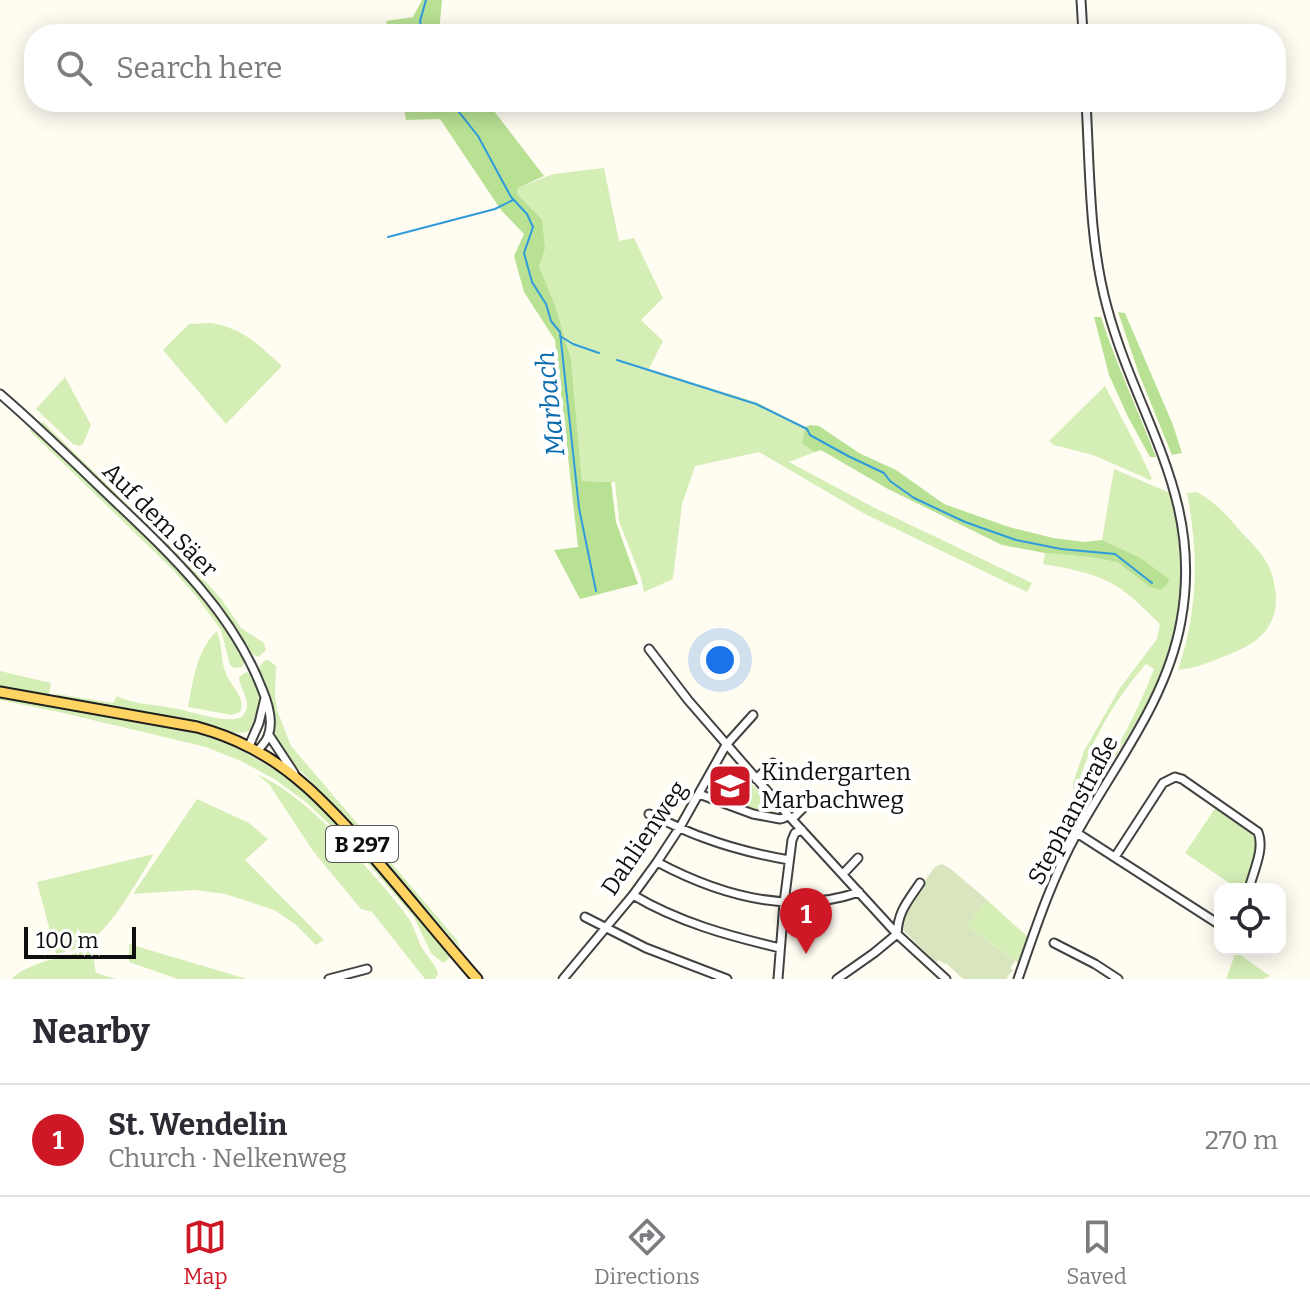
<!DOCTYPE html>
<meta charset="utf-8">
<style>
:root{--surface:#fff;--page:#f7f7f7;--text:#2b2b33;--muted:#7c7c81;--line:#e1e1e2;--accent:#cf1825}
body{margin:0;font-family:Bitter,serif;background:var(--page);color:var(--text)}
.controls{position:absolute;right:24px;bottom:24px;display:grid;overflow:hidden;border-radius:16px;box-shadow:0 4px 20px #0003}
.controls button{width:72px;height:72px;display:grid;place-items:center;padding:0;border:0;border-bottom:2px solid var(--line);background:var(--surface);color:var(--text);font:40px sans-serif}
.scale{position:absolute;left:24px;bottom:20px;width:112px;box-sizing:border-box;padding-left:8px;border:4px solid #0f0f0f;border-top:0;font-size:22px;line-height:28px;white-space:nowrap;color:#0f0f0f;-webkit-text-stroke:6px #fff;paint-order:stroke}
.you{position:absolute;left:720px;top:660px;width:28px;height:28px;margin:-20px;border:6px solid #fff;border-radius:50%;background:#1a73e8;box-shadow:0 0 0 12px #1a73e833}
.badge{display:grid;place-items:center;width:52px;height:52px;border-radius:50%;background:var(--accent);color:#fff;font-size:26px;font-weight:700}
.pin{position:absolute;translate:-50% -66px;filter:drop-shadow(0 2px 4px #0008)}
.pin::after{content:'';position:absolute;top:42px;width:28px;height:24px;background:inherit;clip-path:polygon(0 0,100% 0,50% 100%)}
.list{margin:0;padding:0;list-style:none}
h2{display:flex;justify-content:space-between;align-items:center;height:104px;margin:0;padding:0 32px;font-size:34px}
h2 small{font-size:26px;font-weight:400;color:var(--muted)}
.list li{display:grid;grid-template-columns:52px 1fr auto;gap:24px;align-items:center;box-sizing:border-box;height:112px;padding:0 32px;border-top:2px solid var(--line)}
.list b{display:block;font-size:30px;white-space:nowrap}
.list p{margin:0;font-size:26px;white-space:nowrap;color:var(--muted)}
.list em{font-size:26px;font-style:normal;color:var(--muted)}
.icon{flex:none;width:44px;height:44px;fill:none;stroke:currentColor;stroke-width:2;stroke-linecap:round;stroke-linejoin:round}
.map{position:relative;flex:none;width:1310px;height:979px;overflow:hidden}
.search{position:absolute;background:var(--surface);box-shadow:0 4px 20px #0003;left:24px;right:24px;top:24px;height:88px;display:flex;align-items:center;gap:20px;box-sizing:border-box;padding:0 28px;border-radius:32px;color:var(--muted);font-size:30px}
.sheet{height:216px;background:var(--surface)}
nav{display:flex;justify-content:space-around;align-items:center;box-sizing:border-box;height:112px;border-top:2px solid var(--line);background:var(--surface);font-size:22px;color:var(--muted)}
nav a{display:grid;justify-items:center;gap:4px}
nav .on{color:var(--accent)}
.map>svg:first-child{display:block}
.green{fill:#d5eeb6;fill-rule:evenodd}
.forest{fill:#b8e194}
.cemetery{fill:#d9e5bf}
.lines{fill:none;stroke-linecap:round;stroke-linejoin:round}
.stream{stroke:#2f9bdb;stroke-width:2}
.minor-casing{stroke:#424242;stroke-width:11}
.major-casing{stroke:#202020;stroke-width:13}
.minor{stroke:#fff;stroke-width:7}
.major{stroke:#ffd462;stroke-width:9}
.labels{text-anchor:middle;stroke-width:8;stroke-linejoin:round;paint-order:stroke}
.shield{fill:#fff;stroke:#575757;stroke-width:2}
.shield-label{font-size:22px;font-weight:bold;fill:#0f0f0f}
.street-label{font-size:24px;fill:#0f0f0f;stroke:#fff}
.poi-label{font-size:24px;fill:#0f0f0f;stroke:#fff;text-anchor:start}
.water-label{font-size:26px;font-style:italic;fill:#0a6caf;stroke:#fff}
</style>
<div class="map">
<svg width="1310" height="979" viewBox="0 0 1310 979">
<rect width="100%" height="100%" fill="#fffcf2"/>
<path class="green" d="M604 168 619 241 634 238 663 298 641 320 663 341 649 369 756 402 805 427 802 444 815 452 789 462 873 507 1032 583 1027 592 865 514 759 452 695 466 682 504 673 579 644 592 641 578 619 521 615 482 582 481 571 359 556 308 539 266 545 249 517 194 518 188 553 174Z
M211 323C245 329 257 344 282 366L226 424 163 350 189 324Z
M65 377 91 425 83 444 80 446 73 444 36 409Z
M1105 386 1141 455 1152 479 1150 480 1093 455 1054 445 1049 441Z
M42 421 199 574 222 600 241 628 264 643 266 650 258 657 252 654 216 602 174 554 41 425Z
M32 429 155 545 186 577 207 603 245 657 244 664 242 667 234 668 230 665 221 630 196 596 173 570 31 432 30 430Z
M1114 469 1170 493 1173 497C1183 544 1186 590 1174 638 1164 681 1140 717 1117 754 1100 782 1084 811 1068 840L1055 833 1068 817 1075 805 1073 783 1084 751 1120 688 1157 639 1160 624C1145 610 1130 593 1111 583 1090 572 1066 568 1043 564L1045 553 1089 557 1117 562 1150 587 1139 557 1102 540ZM1146 664 1154 669C1138 711 1115 755 1089 791L1078 785C1091 740 1115 699 1146 664Z
M1197 492C1216 502 1229 518 1242 533 1252 543 1263 554 1269 567 1273 575 1275 587 1276 596 1277 631 1254 645 1225 656 1209 663 1195 668 1178 670 1198 610 1199 555 1187 493Z
M217 631C223 645 220 662 227 676 233 688 246 699 240 712L232 715 188 707C193 681 197 649 217 631Z
M268 660 276 666 275 697 277 710 291 746 457 940 460 948 338 809 280 750 274 737 273 708 259 667 264 661Z
M0 671 51 683 49 696 0 687Z
M246 672 253 675C261 697 262 707 252 729 238 739 221 728 205 724 157 712 108 707 59 698L56 694 113 703 117 696C134 705 154 704 173 708 191 711 217 721 235 719 240 718 243 717 245 712 252 701 239 688 239 677Z
M0 696C42 703 84 711 126 719 160 725 195 731 227 744 322 785 388 878 450 957L445 962H442L431 953 414 917 360 854 307 803 276 780 241 761 206 747 59 712 0 700Z
M256 774C302 793 349 847 382 885 391 896 401 907 409 919 415 928 417 939 422 948 427 957 435 963 438 974L435 979H425L372 912 361 909 313 851 269 784Z
M750 782 777 812 775 815 733 804Z
M197 799 249 823 268 839 245 860 324 940 316 945 295 924 274 910 225 894 194 890 133 894Z
M1216 807C1232 817 1253 826 1257 846L1244 889H1238L1185 853Z
M154 854C137 881 113 927 86 944 77 950 66 951 56 954L37 882Z
M987 900 1028 937 1020 963H1018L967 926Z
M129 944 247 979H178L129 962Z
M92 949 96 973 116 979H11C33 960 65 957 92 949Z
M1236 952 1270 976 1263 979H1226Z"/>
<path class="forest" d="M422 0H442L440 22 442 34H389L386 21 413 17Z
M403 102H487L544 176 518 188 517 194 542 220 545 249 539 266 556 308 571 359 582 481 611 482 616 522 638 584 580 599 554 550 578 547 555 340 524 292 514 256 524 234 501 210 440 119 406 120Z
M1118 312 1125 313 1173 425 1182 453 1172 455 1139 374Z
M1094 317H1101C1116 364 1138 410 1156 457H1150L1128 417 1109 375Z
M811 425 819 426 859 453 896 470 944 504 1009 527 1053 538 1085 542 1102 540 1139 557 1169 579 1167 585 1160 590 1150 587 1117 562 1089 557 1045 553 1002 545 888 489 821 450 815 452 802 444 805 427Z"/>
<path class="cemetery" d="M942 864 951 869 987 900 967 926 1015 961 1010 968 1013 970 1007 977 1008 979H963L946 963 945 964 939 960 936 963 902 929 904 912 931 872 935 867Z"/>
<g class="lines">
<path class="stream" d="M423 34 420 21 426 0
M451 102 478 136 511 197 527 214 533 227 524 253 532 282 546 304 551 321 560 332 579 508 596 591
M388 237 495 209 513 200
M560 336 573 344 599 353
M617 360 756 404 807 429 810 435 848 456 884 473 890 481 914 498 965 522 1016 540 1061 549 1115 554 1152 583"/>
<g class="minor-casing">
<path id="minor" d="M1081 0 1083 34
M0 394C36 425 69 457 103 490 165 549 231 608 262 689 268 703 274 721 268 736 266 742 261 747 257 751
M649 649 688 700 788 815 897 934 946 979
M269 735 294 773
M249 746 259 723 265 698
M756 779 773 763
M699 794 753 814 780 819 784 818 788 815
M649 814C667 821 684 831 702 837 731 848 760 855 789 860
M792 819 810 801
M1077 833 1220 925
M1115 857 1163 783 1175 777 1182 779 1258 832C1265 849 1253 872 1249 889
M657 862C719 895 790 916 859 892
M843 874 858 858
M633 895C678 922 729 936 780 948
M585 917 646 948 727 979
M1054 943 1095 964 1118 979
M329 979 367 969
M563 979 633 895 657 862 680 827 726 745 753 715
M778 979 784 903 792 840 795 833 802 830
M837 979 874 953 897 934C898 911 908 901 920 883
M1018 979C1035 930 1052 878 1077 833 1115 764 1167 700 1181 621 1204 497 1137 419 1107 307 1089 241 1090 170 1086 102"/>
</g>
<g class="major-casing">
<path id="major" d="M0 692 197 727C215 732 232 738 249 747 292 768 325 803 357 838 398 884 436 932 477 979"/>
</g>
<use href="#minor" class="minor"/>
<use href="#major" class="major"/>
</g>
<defs>
<g id="school-square" transform="scale(2.3)"><rect x="-9" y="-9" width="18" height="18" rx="4" fill="#cf1825" stroke="#fff"/><path d="M0-5L7-2L0 1L-7-2ZM-4 1L0 2.5L4 1V4Q0 6-4 4Z" fill="#fff"/></g>
</defs>
<g fill-rule="evenodd">
<use href="#school-square" x="730" y="786"/>
</g>
<g class="labels">
<rect class="shield" x="326" y="826" width="72" height="36" rx="6"/>
<g class="shield-label">
<text x="362" y="852">B 297</text>
</g>
<g class="street-label">
<text transform="translate(160 520) rotate(45)" y="8">Auf dem Säer</text>
<text transform="translate(1073 810) rotate(-62)" y="8">Stephanstraße</text>
<text transform="translate(644 838) rotate(-56)" y="8">Dahlienweg</text>
</g>
<g class="poi-label">
<text x="761" y="780">Kindergarten<tspan x="761" dy="28">Marbachweg</tspan></text>
</g>
<g class="water-label">
<text transform="translate(550 404) rotate(-96)" y="9">Marbach</text>
</g>
</g>
</svg>
<div class="controls">
<button><svg class="icon" aria-label="locate" viewBox="0 0 24 24"><circle cx="12" cy="12" r="6"/><path d="M12 2v4M12 18v4M2 12h4M18 12h4"/></svg></button>
</div>
<div class="scale">100 m</div>
<div class="you"></div>
<div class="pin badge" style="left:806px;top:954px">1</div>
<div class="search"><svg class="icon" aria-label="search" viewBox="0 0 24 24"><circle cx="10" cy="10" r="6"/><path d="M15 15l6 6"/></svg>Search here</div>
</div>
<section class="sheet">
<h2>Nearby<small></small></h2>
<ul class="list">
<li><span class="badge">1</span><div><b>St. Wendelin</b><p>Church · Nelkenweg</p></div><em>270 m</em></li>
</ul>
</section>
<nav>
<a class="on"><svg class="icon" aria-label="map" viewBox="0 0 24 24"><path d="M3 6l6-2 6 2 6-2v14l-6 2-6-2-6 2zM9 4v14M15 6v14"/></svg>Map</a>
<a><svg class="icon" aria-label="directions" viewBox="0 0 24 24"><path d="M12 3l9 9-9 9-9-9zM9 14v-3h6M13 9l2 2-2 2"/></svg>Directions</a>
<a><svg class="icon" aria-label="saved" viewBox="0 0 24 24"><path d="M7 4h10v16l-5-4-5 4z"/></svg>Saved</a>
</nav>
